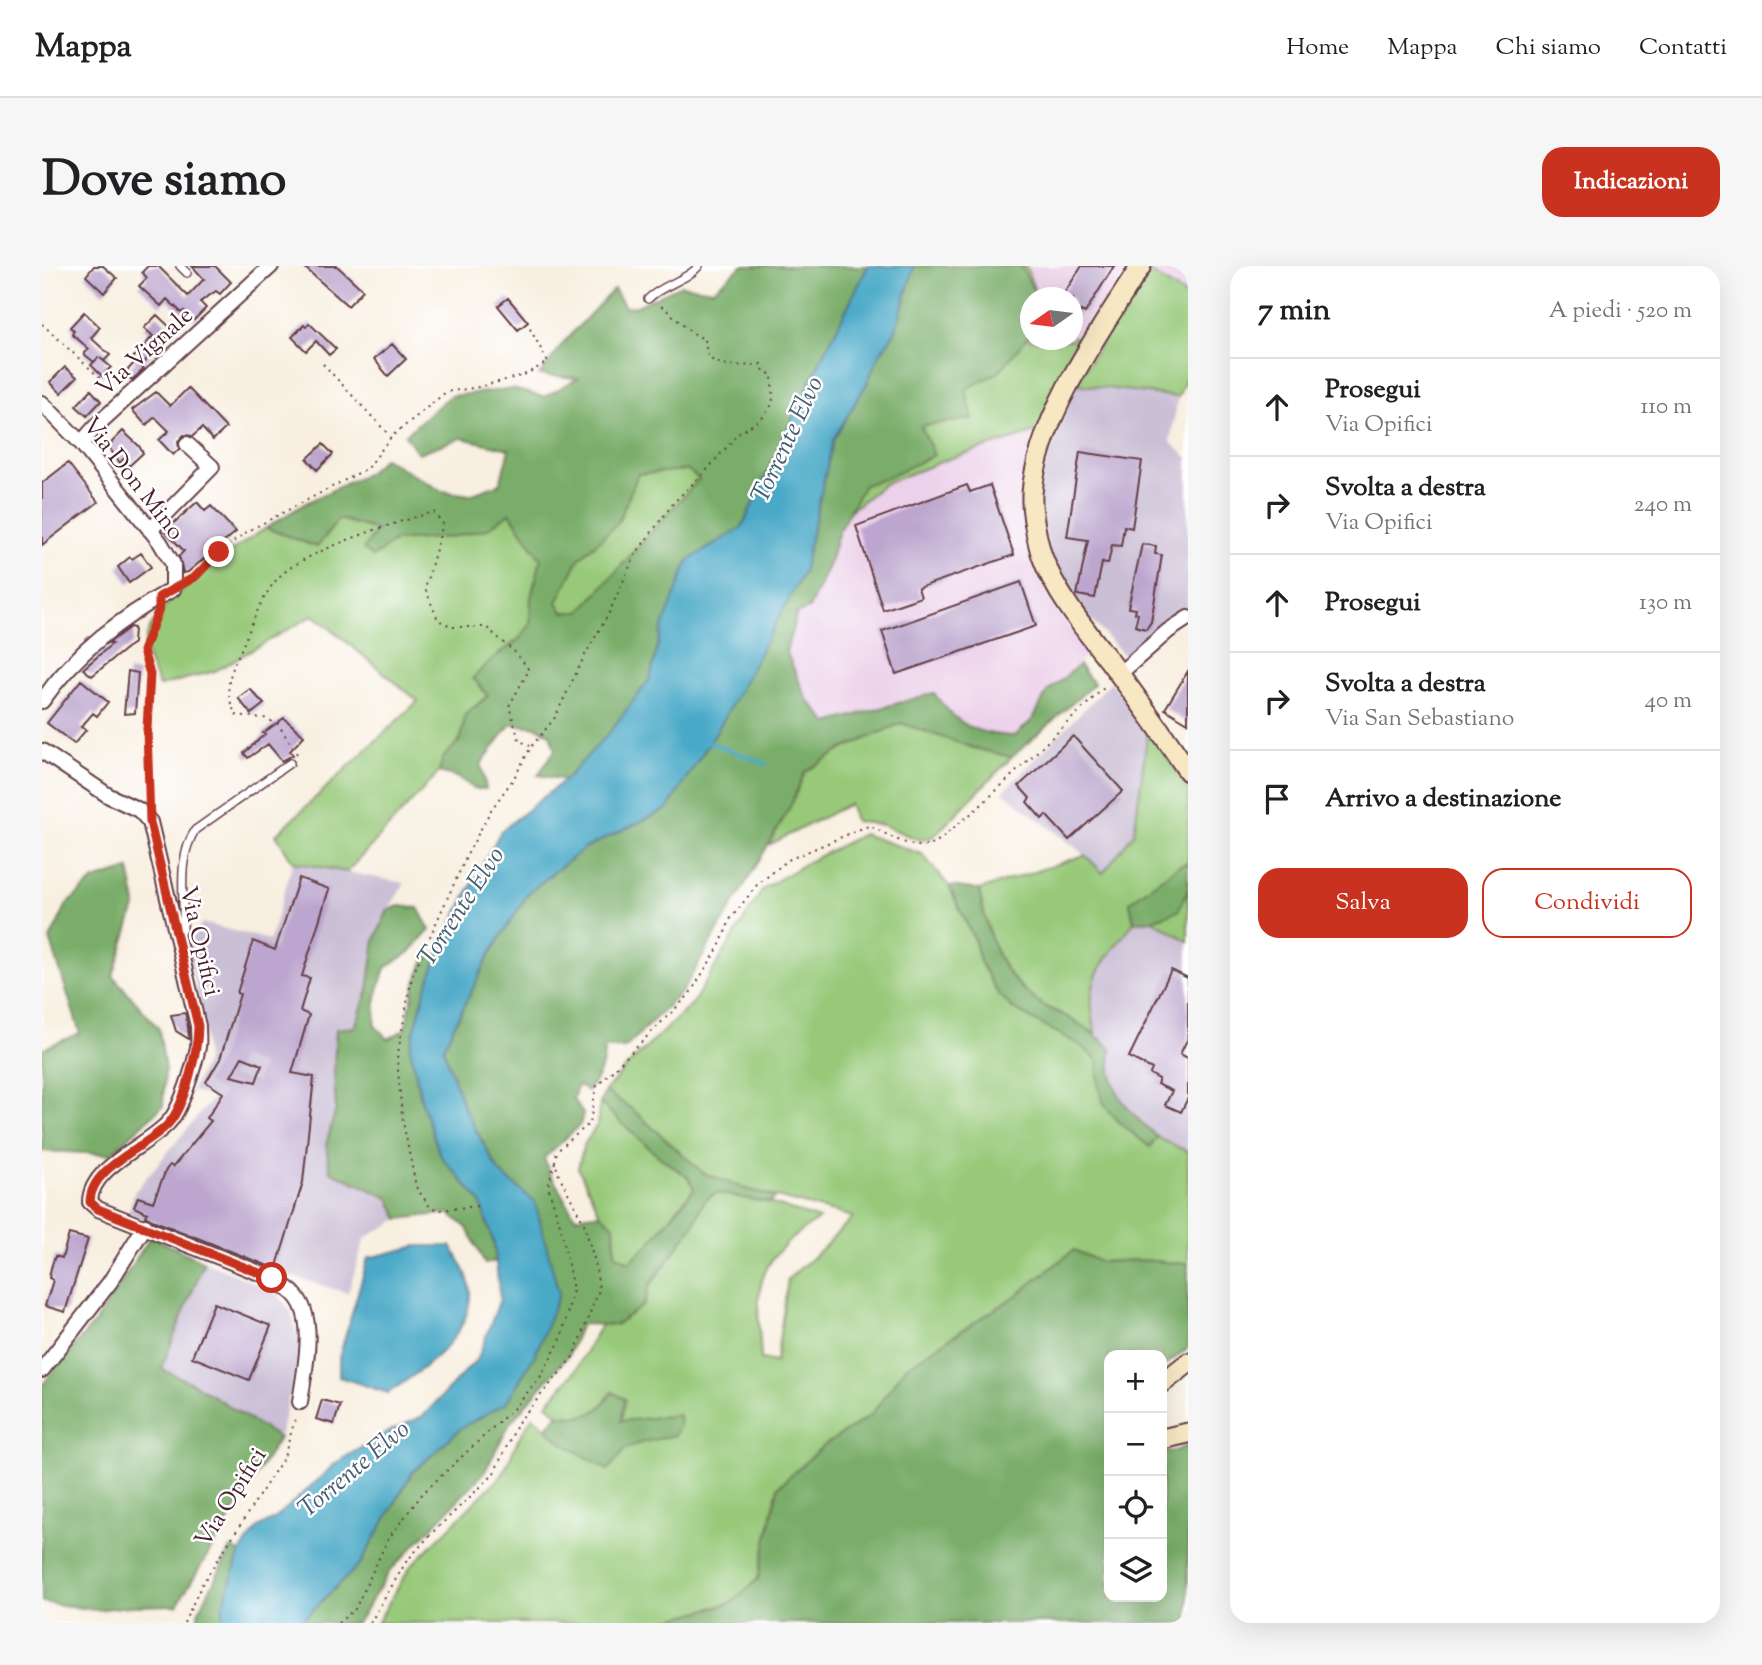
<!DOCTYPE html>
<html lang="it">
<meta charset="utf-8">
<style>
:root{--surface:#fff;--page:#f6f6f6;--text:#202124;--muted:#757577;--line:#e0e0e0;--accent:#c8321e}
body{margin:0;font-family:"Sorts Mill Goudy",serif;background:var(--page);color:var(--text)}
.controls{position:absolute;right:21px;bottom:21px;display:grid;overflow:hidden;border-radius:14px;box-shadow:0 7px 28px #0002}
.controls button{width:63px;height:63px;display:grid;place-items:center;padding:0;border:0;border-bottom:2px solid var(--line);background:var(--surface);color:var(--text);font:35px sans-serif}
.compass{position:absolute;left:978px;top:21px;width:63px;height:63px;border-radius:50%;background:var(--surface);box-shadow:0 7px 28px #0002;rotate:256deg}
.stop{position:absolute;width:21px;height:21px;margin:-16px;border:5px solid #c8321e;border-radius:50%;background:#fff}
.stop.end{background:#c8321e;border-color:#fff;box-shadow:0 2px 7px #0008}
.list{margin:0;padding:0;list-style:none}
h2{display:flex;justify-content:space-between;align-items:center;height:91px;margin:0;padding:0 28px;font-size:30px}
h2 small{font-size:23px;font-weight:400;color:var(--muted)}
.list li{display:grid;grid-template-columns:46px 1fr auto;gap:21px;align-items:center;box-sizing:border-box;height:98px;padding:0 28px;border-top:2px solid var(--line)}
.list b{display:block;font-size:26px;white-space:nowrap}
.list p{margin:0;font-size:23px;white-space:nowrap;color:var(--muted)}
.list em{font-size:23px;font-style:normal;color:var(--muted)}
.actions{display:flex;gap:14px;padding:21px 28px}
.actions a{flex:1;padding:16px 0;border:2px solid var(--accent);border-radius:21px;text-align:center;font-size:24px;color:var(--accent)}
.actions .main{background:var(--accent);color:#fff}
.icon{flex:none;width:38px;height:38px;fill:none;stroke:currentColor;stroke-width:2;stroke-linecap:round;stroke-linejoin:round}
.map{position:relative;flex:none;width:1146px;height:1357px;overflow:hidden;border-radius:21px}
header{display:flex;align-items:center;gap:42px;box-sizing:border-box;height:98px;padding:0 35px;background:var(--surface);border-bottom:2px solid var(--line)}
header strong{font-size:33px}
nav{display:flex;gap:38px;margin-inline-start:auto;font-size:24px}
.intro{display:flex;align-items:center;justify-content:space-between;box-sizing:border-box;height:168px;padding:0 42px}
h1{margin:0;font-size:49px}
.button{padding:18px 32px;border-radius:21px;background:var(--accent);color:#fff;font-size:24px;font-weight:700}
main{display:flex;gap:42px;padding:0 42px}
aside{flex:1;background:var(--surface);border-radius:21px;box-shadow:0 7px 28px #0002}
.map>svg:first-child{display:block}
.built{fill:#ecd1ea}
.industrial{fill:#cbbfd5}
.green{fill:#97c979;stroke:#707452;stroke-width:2}
.forest{fill:#79ad69;stroke:#62664a;stroke-width:2;fill-rule:evenodd}
.water{fill:#48a9c7;stroke:#496479;stroke-width:2}
.lines{fill:none;stroke-linecap:round;stroke-linejoin:round}
.stream{stroke:#48a9c7;stroke-width:3.5}
.building{fill:#bca5ce;fill-rule:evenodd}
.lane-casing{stroke:#643e46;stroke-width:10}
.street-casing{stroke:#643e46;stroke-width:18}
.secondary-casing{stroke:#643e46;stroke-width:23}
.path{stroke:#643e46;stroke-width:2;stroke-dasharray:2 5;stroke-linecap:butt}
.lane{stroke:#fff;stroke-width:7}
.street{stroke:#fff;stroke-width:14}
.secondary{stroke:#f7e8c3;stroke-width:19}
.route{stroke:#c8321e;stroke-width:9}
.labels{text-anchor:middle;stroke-width:5;stroke-linejoin:round;paint-order:stroke}
.street-label{font-size:24px;fill:#4a1f2b;stroke:#fff}
.water-label{font-size:26px;font-style:italic;fill:#495d71;stroke:#fff}
</style>
<header>
<strong>Mappa</strong>
<nav><a>Home</a><a>Mappa</a><a>Chi siamo</a><a>Contatti</a></nav>
</header>
<div class="intro"><h1>Dove siamo</h1><a class="button">Indicazioni</a></div>
<main>
<div class="map">
<svg width="1146" height="1357" viewBox="0 0 1146 1357">
<rect width="100%" height="100%" fill="#fff"/>
<filter id="ink" filterUnits="userSpaceOnUse"><feTurbulence type="fractalNoise" baseFrequency=".0143" numOctaves="2"/><feDisplacementMap in="SourceGraphic" scale="14" xChannelSelector="R" yChannelSelector="G"/><feConvolveMatrix kernelMatrix="1 2 1 2 8 2 1 2 1" color-interpolation-filters="sRGB"/></filter>
<filter id="wash" filterUnits="userSpaceOnUse"><feTurbulence type="fractalNoise" baseFrequency=".00686" numOctaves="4" result="noise"/><feDisplacementMap in="SourceGraphic" scale="28" xChannelSelector="R" yChannelSelector="G"/><feGaussianBlur stdDeviation="1.57" result="paint"/><feColorMatrix in="noise" values="0 0 0 0 0 0 0 0 0 0 0 0 0 0 0 0 0 1.4 0 .05"/><feComposite in="paint" operator="in"/></filter>
<g filter="url(#wash)">
<rect width="100%" height="100%" fill="#f8efe0"/>
<path class="built" d="M979 0H1087L1034 80 1030 74V32L991 31Z
M1107 0H1146V31L1105 4Z
M991 161 982 265 1009 335 1047 387 1005 426 991 453 973 470 946 469 907 449 892 427 786 457 765 433 744 385 755 347 767 343 789 293 797 264 822 219Z"/>
<path class="industrial" d="M1034 118 1136 131 1128 176 1146 192V344L1117 358 1096 379 1082 389 1041 345 1006 288 997 230 1002 203Z
M1069 416 1106 464 1092 567 1061 608 1043 589 961 526Z
M251 596 363 617 346 644 333 674 331 703 317 752 313 761 294 763 292 805 294 844 284 879 288 905 347 932 357 953 323 972 306 1027 204 997 86 947 93 925 172 831 149 825 164 795 162 758 145 680 160 657 228 674Z
M1110 654 1146 675V886L1115 871 1076 831 1067 800 1069 783 1054 768 1048 743 1052 710 1092 656Z
M162 996 234 1026 249 1046 259 1082 237 1172 152 1118 119 1103Z"/>
<path class="green" d="M781 0H984L995 31 988 32V74H1030L1031 70 1040 77 998 165 906 193 842 218 789 260Z
M1105 4 1146 31V108L1136 131 1034 118Z
M646 204 658 213 538 346H521L514 336 537 292 576 257 596 207Z
M468 247 499 294 489 331 488 359 476 374 450 393 432 412 446 429 423 449 419 473 402 492 397 506 305 606 251 596 234 569 376 435 272 349 173 405 117 420C113 408 102 390 103 378 107 338 191 283 224 262L275 281 297 253 335 264 331 290 353 275 408 271 445 263Z
M859 457 932 482 970 491 891 571 877 574 841 559 813 555 807 538 725 580 746 545 763 506 801 483Z
M1106 464 1146 522V596L1135 601 1088 636 1092 656C1060 699 1040 711 1054 768 1037 757 1018 749 1001 739 956 710 947 673 937 624L1043 589 1061 607 1092 567Z
M821 568 880 588 907 620 933 676 938 696 1021 769 1038 779 1056 794V819L1108 880 1115 871 1146 886V998L1099 994 1058 996 1032 984 975 1029 864 1101 829 1149 780 1181 736 1221 716 1313 689 1337 614 1357H335L368 1301 461 1208 477 1172 491 1150 520 1177 583 1183 598 1177 633 1169 636 1149 578 1156 570 1126C552 1152 548 1151 516 1149L505 1138 533 1105 560 1057 573 1059 602 1039 607 1021 651 960 662 935 674 927 728 937 777 953C758 965 732 985 723 1006 712 1032 718 1066 719 1093L734 1096 746 1013 780 983 811 951 704 923 661 907 591 844 563 825 584 801 650 738 721 623 766 596Z
M1146 624V675L1110 654 1135 645Z
M558 837 615 889 647 912 652 923 608 977 588 996 573 988 572 959 558 947 536 902 542 879 555 859Z"/>
<path class="forest" d="M700 0H826L755 142 700 261 646 295 620 363 608 413 566 468 524 514 496 509 513 484 508 468 495 461 469 458 439 498 444 523H433L415 511 397 506 401 492 419 473 423 449 446 430 431 412 450 393 476 374 488 359 489 331 499 294 468 247 445 263 408 271 353 275 331 291 321 283 335 264 297 253 275 281 224 262 264 237 326 207 342 192 400 225 428 229 458 218 467 183 419 172 376 187 363 169 408 130 471 123 502 131 536 112 498 109 522 76 572 23 583 41 595 40 639 19 671 24ZM646 204 657 213 538 346H521L515 336 537 293 576 257 596 208Z
M872 0H979L993 27 988 32V68L957 106 924 123 931 153 879 160 892 189 845 212 822 219 797 264 789 293 767 343 755 347 744 385 765 433 786 457 892 427C914 459 934 469 973 470L991 453 1005 426 1037 399 1052 418 970 491 932 482 859 457 801 483 763 506 746 545 640 726 583 782H562C562 800 557 812 545 825L536 819 531 833 541 848 538 859 502 892 508 907 533 951 558 947 572 959 573 988 587 996 608 977 652 923 647 912 615 889 558 837 563 825 591 844 661 907 704 923 733 931 728 937 674 927 662 935 651 960 607 1020 602 1039 573 1059 539 1058 527 1088 468 1157 442 1207 348 1305 315 1357H257L318 1298 370 1207 419 1162 464 1137 493 936 457 906 422 842 401 782 448 688 487 626 541 583 625 543 679 458 761 307 791 174 824 119 837 89 853 66Z
M1146 596V624L1136 645 1110 654 1092 656 1088 636 1135 601Z
M87 603 94 638 71 710 117 763 123 803 121 840 68 888 0 885V783L38 767 8 673 25 638 52 614Z
M907 620 937 624C947 673 956 710 1001 739 1008 744 1018 746 1025 751 1042 760 1056 770 1069 783 1064 826 1086 844 1115 871L1108 881C1093 869 1067 851 1060 833 1055 821 1056 807 1055 794L1038 779 971 743 955 726 938 696 933 675Z
M357 640 376 642 388 664 367 687 343 702 334 731 333 760 346 773 363 763 373 719 386 685 397 690 384 722 368 781 380 837 398 889 438 935 452 978 454 995 443 998 425 962 407 947 357 953 347 932 288 905 284 879 294 843 292 805 294 763 313 761 326 724 333 674 346 644Z
M109 970 162 996 119 1103 152 1118 237 1172 135 1339 89 1340 53 1344 0 1336V1121L7 1110 53 1056Z
M1032 984 1058 996 1099 994 1146 998V1082L1120 1102V1089H1067V1155L1065 1161 1067 1166V1331H1120V1186L1133 1185 1146 1179V1357H614L689 1337 716 1313 736 1221 780 1181 829 1149 864 1101 975 1029Z
M570 1126 583 1133 579 1155 637 1149 638 1158 633 1169 598 1177 583 1183 566 1204 520 1177 504 1162 516 1149C545 1151 554 1152 570 1126Z
M189 1282 198 1286 181 1340V1357H156V1347Z"/>
<path class="water" d="M826 0H872L853 66 837 89 824 119 791 174 761 307 679 458 625 543 541 583 487 626 448 688 401 782 422 842 457 906 493 936 517 1028 494 1087 464 1137 419 1162 370 1207 318 1298 257 1357H181V1340L198 1286 216 1262 235 1251 295 1196 344 1167 381 1150 436 1092 458 1033 452 978 438 935 398 889 380 837 368 781 384 722 402 675 426 626 459 565 524 513 566 468 608 413 620 363 646 295 700 261 755 142Z
M375 980H409C417 994 427 1008 428 1025 430 1071 379 1105 346 1127L297 1111V1092L326 992Z"/>
<g class="lines">
<path class="stream" d="M664 475 724 498"/>
</g>
<g id="blocks">
<path class="building" d="M52 0H61L75 12 62 27 44 10Z
M106 0H116L146 30 162 13 150 0H173L189 16 178 28 174 25 158 36 164 42 152 54 142 45 140 47 125 33 119 40 97 20 105 12 100 6Z
M261 0H295L321 24 306 40Z
M1040 0H1072L1043 47 1039 45 1031 58V32H1019Z
M466 32 486 56 476 64 456 40Z
M42 46 58 61 49 72 68 89 62 95 58 92 69 101 60 110 49 99 57 91 52 96 42 88 47 83 30 68 32 65 28 61Z
M115 49 131 64 99 100 102 103 90 114 83 107 94 95 91 92 111 70 102 62Z
M267 57 294 83 287 89 274 75 264 85 250 71 262 59 264 61Z
M350 78 364 93 346 110 332 93Z
M23 101 35 111 19 127 8 116Z
M146 122 184 162 171 174 160 162 151 170 142 169 136 175 137 183 131 189 117 174 127 165 113 151 104 159 90 144 114 126 128 140Z
M49 124 59 135 45 150 34 140Z
M81 165 97 180 101 187 87 200 81 193 78 197 66 180Z
M281 178 291 188 275 204 265 193Z
M1038 186 1100 195 1090 262 1082 260 1079 280 1070 279 1066 298 1060 297 1053 332 1035 329 1046 274 1025 271Z
M26 197 56 236 0 279V217Z
M925 219 928 226 948 219 972 289 876 322 879 331 841 344 814 260Z
M155 236 163 245 169 240 194 266 146 306 141 307 137 290 142 285 123 265Z
M1100 278 1114 280 1113 288 1120 289 1109 356 1104 363 1093 360 1096 348 1093 347 1094 343 1086 342Z
M99 287 109 301 87 317 76 301 88 291 90 293Z
M979 316 994 360 854 408 840 365Z
M88 361 92 362 91 377 50 410 41 403 70 378 67 377Z
M86 405 96 407 93 447 82 448Z
M1146 405V457L1123 443Z
M39 414 66 436 55 450 51 447 39 461 44 464 32 478 5 457Z
M208 423 222 438 209 448 196 432Z
M242 452 262 470 248 485 251 489 240 495 226 478 206 492 202 487 223 468 221 467Z
M1031 470 1081 525 1027 574 1004 549 1000 553 985 536 988 532 977 520Z
M257 612 287 623 260 710 268 712 258 745 267 749 250 807 272 811 261 916 234 1003 110 954 103 950 105 947 92 941 96 931 111 936 124 904 128 899 131 901 169 855 165 852 181 827 164 816 178 793 198 728 195 727 211 675 233 684ZM200 791 220 799 214 816 189 810Z
M1129 704 1146 712V772L1138 788 1146 792V832L1139 846 1123 839 1130 825 1115 818 1117 813 1108 808 1110 803 1087 791Z
M143 747 146 761 147 773 134 765 129 749Z
M27 968 46 973 23 1046 3 1040 11 1014 7 1012 9 1002 13 990 20 992Z
M172 1037 229 1060 207 1114 150 1091Z
M280 1134 298 1139 292 1158 274 1153Z"/>
</g>
</g>
<g filter="url(#ink)">
<use href="#blocks" fill-opacity="0" stroke="#643e46" stroke-width="2"/>
<g class="lines">
<g class="lane-casing">
<path id="lane" d="M138 0 145 7
M606 33C621 18 644 15 657 0
M134 670 141 663C143 628 134 596 153 564L248 497"/>
</g>
<g class="street-casing">
<path id="street" d="M0 137 39 177 118 276 131 298V323C79 352 34 386 0 435
M39 177 56 158 229 0
M108 264 170 201 145 178
M1077 408 1126 365 1146 352
M0 485 67 530 97 544 108 556 156 760C156 767 157 775 156 781 152 801 139 844 126 857 105 880 48 901 48 936L56 943 230 1012C237 1017 246 1022 252 1028 276 1052 262 1106 258 1136
M0 1104 68 1016 103 960"/>
</g>
<g class="secondary-casing">
<path id="secondary" d="M1099 0C1059 63 995 152 990 228 989 244 995 275 1000 290 1013 327 1045 366 1069 397 1095 432 1121 468 1146 505
M1120 1117 1146 1097
M1120 1173 1146 1167"/>
</g>
<path class="path" d="M0 58 59 113
M281 98 348 170
M144 316 153 311 177 286 206 265 326 202 349 171 404 126 437 121 482 109 506 96 487 61
M255 488 236 458 222 452 194 449C179 420 189 407 201 379 210 357 222 325 239 309 266 284 356 255 392 246L401 258 383 322 396 354 411 361H444L475 388 487 404 467 440 477 474 488 480
M108 534 105 463 108 408 101 385 115 347
M435 940 397 944 388 941 374 921 360 851 355 792 370 710 426 587 449 544 472 512 489 481 512 453 543 389 567 347 593 289 632 236 664 205 695 169 721 151 731 137 730 109 722 105 719 98C706 100 676 102 667 91 664 86 664 79 663 73 644 67 634 49 616 38
M142 1357 160 1318 242 1191 254 1150
M296 1357 313 1343 346 1273 381 1227 475 1139 499 1110 519 1073 531 1024 519 962 506 920 513 896
M328 1357 364 1296 390 1267 451 1209 477 1155 531 1091 557 1024 553 996 542 958 516 907 513 895 515 885 548 857 554 821 647 729 677 681 689 652 715 619 746 594 823 561 828 560C847 569 871 586 892 578L937 541 1065 419"/>
<use href="#lane" class="lane"/>
<use href="#street" class="street"/>
<use href="#secondary" class="secondary"/>
</g>
</g>
<g class="lines" filter="url(#ink)">
<path class="route" d="M177 286 153 311 117 331V343L101 385 108 408 105 463 108 556 156 760C156 784 143 840 126 858 105 881 48 901 48 936L56 943 230 1012"/>
</g>
<g class="labels">
<g class="street-label">
<text transform="translate(102 85) rotate(-42)" y="8">Via Vignale</text>
<text transform="translate(92 212) rotate(52)" y="8">Via Don Mino</text>
<text transform="translate(159 675) rotate(77)" y="8">Via Opifici</text>
<text transform="translate(188 1231) rotate(-58)" y="8">Via Opifici</text>
</g>
<g class="water-label">
<text transform="translate(744 173) rotate(-65)" y="9">Torrente Elvo</text>
<text transform="translate(418 640) rotate(-57)" y="9">Torrente Elvo</text>
<text transform="translate(311 1202) rotate(-40)" y="9">Torrente Elvo</text>
</g>
</g>
</svg>
<div class="controls">
<button>+</button>
<button>−</button>
<button><svg class="icon" aria-label="locate" viewBox="0 0 24 24"><circle cx="12" cy="12" r="6"/><path d="M12 2v4M12 18v4M2 12h4M18 12h4"/></svg></button>
<button><svg class="icon" aria-label="layers" viewBox="0 0 24 24"><path d="M12 4l9 5-9 5-9-5zM3 14l9 5 9-5"/></svg></button>
</div>
<svg class="compass" viewBox="-18 -18 36 36"><path d="M0-13l5 13h-10z" fill="#e53935"/><path d="M0 13l5-13h-10z" fill="#757577"/></svg>
<div class="stop" style="left:230px;top:1012px"></div>
<div class="stop end" style="left:177px;top:286px"></div>
</div>
<aside>
<h2>7 min<small>A piedi · 520 m</small></h2>
<ul class="list">
<li><svg class="icon" aria-label="ahead" viewBox="0 0 24 24"><path d="M12 20V5M6 11l6-6 6 6"/></svg><div><b>Prosegui</b><p>Via Opifici</p></div><em>110 m</em></li>
<li><svg class="icon" aria-label="right" viewBox="0 0 24 24"><path d="M7 20v-9h11M14 6l5 5-5 5"/></svg><div><b>Svolta a destra</b><p>Via Opifici</p></div><em>240 m</em></li>
<li><svg class="icon" aria-label="ahead" viewBox="0 0 24 24"><path d="M12 20V5M6 11l6-6 6 6"/></svg><div><b>Prosegui</b></div><em>130 m</em></li>
<li><svg class="icon" aria-label="right" viewBox="0 0 24 24"><path d="M7 20v-9h11M14 6l5 5-5 5"/></svg><div><b>Svolta a destra</b><p>Via San Sebastiano</p></div><em>40 m</em></li>
<li><svg class="icon" aria-label="arrive" viewBox="0 0 24 24"><path d="M6 21V4h12l-3 4 3 4H6"/></svg><div><b>Arrivo a destinazione</b></div></li>
</ul>
<div class="actions"><a class="main">Salva</a><a>Condividi</a></div>
</aside>
</main>
